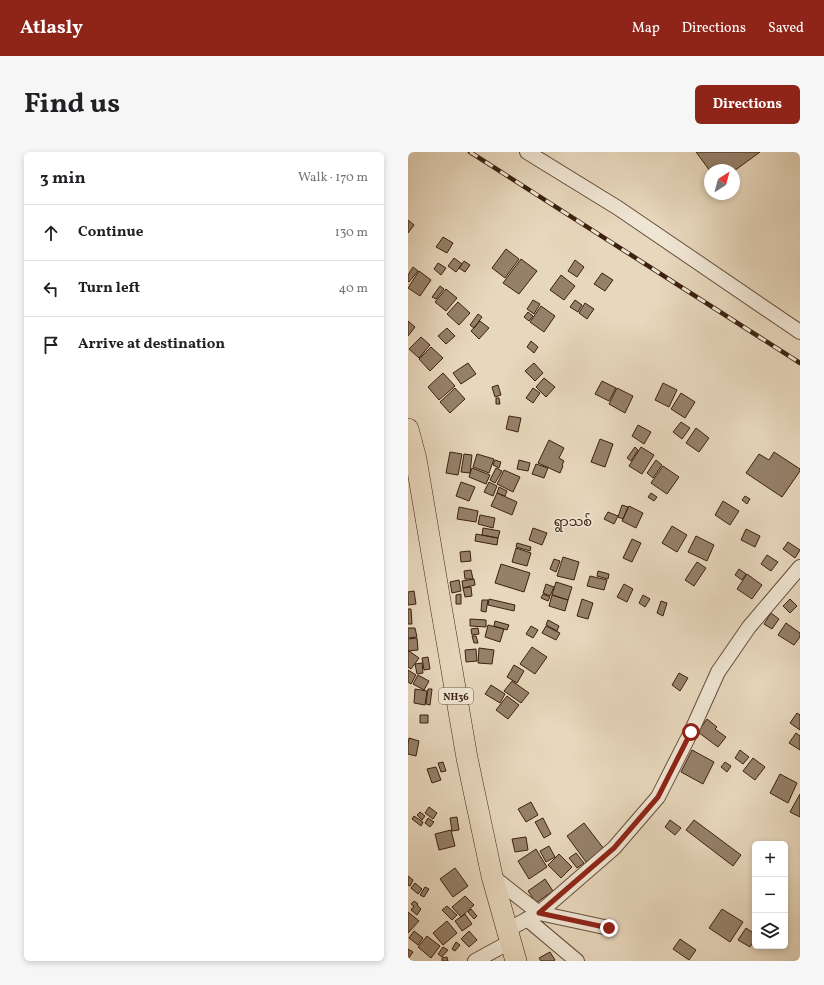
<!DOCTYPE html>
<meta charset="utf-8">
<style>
:root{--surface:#fff;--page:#f6f6f6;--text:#202124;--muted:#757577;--line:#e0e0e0;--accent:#8f2418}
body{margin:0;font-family:Vollkorn,"Noto Sans Myanmar",serif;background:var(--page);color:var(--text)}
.controls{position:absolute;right:12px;bottom:12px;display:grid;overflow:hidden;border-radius:6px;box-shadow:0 2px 6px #0003}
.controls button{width:36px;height:36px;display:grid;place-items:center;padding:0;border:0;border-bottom:1px solid var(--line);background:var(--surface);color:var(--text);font:20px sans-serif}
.compass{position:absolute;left:296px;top:12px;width:36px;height:36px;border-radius:50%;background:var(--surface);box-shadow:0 2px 6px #0003;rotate:36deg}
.stop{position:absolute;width:12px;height:12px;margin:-9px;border:3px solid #8f2418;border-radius:50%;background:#fff}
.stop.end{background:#8f2418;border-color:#fff;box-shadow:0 1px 4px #0008}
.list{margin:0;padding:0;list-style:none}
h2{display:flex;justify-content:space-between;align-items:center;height:52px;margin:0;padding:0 16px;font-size:17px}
h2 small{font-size:13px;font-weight:400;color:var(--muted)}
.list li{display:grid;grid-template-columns:26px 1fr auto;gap:12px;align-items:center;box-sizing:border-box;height:56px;padding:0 16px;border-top:1px solid var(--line)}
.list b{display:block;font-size:15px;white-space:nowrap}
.list em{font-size:13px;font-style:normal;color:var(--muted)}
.icon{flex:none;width:22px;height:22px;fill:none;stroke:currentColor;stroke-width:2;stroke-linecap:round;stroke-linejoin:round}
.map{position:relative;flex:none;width:392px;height:809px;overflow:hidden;border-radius:6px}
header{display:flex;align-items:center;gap:24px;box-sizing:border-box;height:56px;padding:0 20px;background:var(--accent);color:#fff}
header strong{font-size:19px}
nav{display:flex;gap:22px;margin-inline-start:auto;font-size:14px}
.intro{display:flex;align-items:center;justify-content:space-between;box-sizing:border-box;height:96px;padding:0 24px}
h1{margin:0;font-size:28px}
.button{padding:10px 18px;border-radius:6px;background:var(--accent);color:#fff;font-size:14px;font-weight:700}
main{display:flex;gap:24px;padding:0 24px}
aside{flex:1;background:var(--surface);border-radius:6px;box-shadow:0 2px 6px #0003}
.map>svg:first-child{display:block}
.building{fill:#958069;stroke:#3c2110}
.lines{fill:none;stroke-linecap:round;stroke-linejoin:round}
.minor-casing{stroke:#674e3b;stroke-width:16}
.highway-casing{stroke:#3c2110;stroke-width:22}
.minor{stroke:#efe5d3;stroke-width:14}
.highway{stroke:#e7d7bc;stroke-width:21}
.rail-casing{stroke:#3c2110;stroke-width:4.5}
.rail{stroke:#efe5d3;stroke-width:3;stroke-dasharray:9;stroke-linecap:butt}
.route{stroke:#8f2418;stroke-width:5}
.labels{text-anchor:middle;stroke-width:3.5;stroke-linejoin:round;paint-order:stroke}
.shield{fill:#efe5d3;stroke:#725c4a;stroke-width:1}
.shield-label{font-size:10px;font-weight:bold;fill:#3c2110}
.quarter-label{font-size:13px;fill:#3c2110;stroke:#efe5d3}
</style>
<header>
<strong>Atlasly</strong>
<nav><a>Map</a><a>Directions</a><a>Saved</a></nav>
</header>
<div class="intro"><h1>Find us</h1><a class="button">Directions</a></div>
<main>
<aside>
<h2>3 min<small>Walk · 170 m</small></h2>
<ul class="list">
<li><svg class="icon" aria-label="ahead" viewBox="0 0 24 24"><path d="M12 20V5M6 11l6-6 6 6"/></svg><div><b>Continue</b></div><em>130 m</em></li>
<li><svg class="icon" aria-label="left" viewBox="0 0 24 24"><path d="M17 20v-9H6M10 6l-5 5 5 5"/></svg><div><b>Turn left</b></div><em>40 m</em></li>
<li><svg class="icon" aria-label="arrive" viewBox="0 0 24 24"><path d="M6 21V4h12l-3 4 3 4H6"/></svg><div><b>Arrive at destination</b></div></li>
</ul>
</aside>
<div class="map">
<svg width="392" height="809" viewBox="0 0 392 809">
<rect width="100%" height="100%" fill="#e7d7bc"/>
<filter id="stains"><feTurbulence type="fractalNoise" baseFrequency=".005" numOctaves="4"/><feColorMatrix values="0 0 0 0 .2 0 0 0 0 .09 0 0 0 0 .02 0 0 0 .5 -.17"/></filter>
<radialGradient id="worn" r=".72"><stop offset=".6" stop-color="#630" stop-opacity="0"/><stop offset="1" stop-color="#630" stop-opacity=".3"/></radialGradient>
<path class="building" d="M288 0H352L326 19V18H302V19Z
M0 68 6 73 0 81Z
M35 85 45 91 39 101 28 95Z
M98 97 111 107 97 126 84 116Z
M46 106 54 112 48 120 40 114Z
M113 107 129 119 111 142 95 131Z
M167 108 176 115 169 125 160 119Z
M56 109 62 113 57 120 51 116Z
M30 111 38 116 33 123 26 117Z
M5 115 10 119 1 130 0 129V123Z
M11 119 23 128 12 144 0 136Z
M194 121 205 128 197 139 186 132Z
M153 123 167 134 156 148 142 138Z
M32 134 36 137 28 147 24 145Z
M38 137 49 146 38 159 27 150Z
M125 148 132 152 126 162 119 157Z
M167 148 174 153 170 160 162 155Z
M50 150 62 161 51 173 39 162Z
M177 151 186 157 179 167 171 161Z
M133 154 147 164 136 180 122 170Z
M120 160 125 164 121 169 116 165Z
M70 162 74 165 66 176 62 173Z
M0 169 7 175 0 184Z
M72 169 81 176 71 187 63 179Z
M39 176 47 184 38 192 30 184Z
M13 185 22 193 11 206 1 197Z
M123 189 130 195 126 201 119 195Z
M23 195 35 206 22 219 11 207Z
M60 211 68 222 53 232 45 221Z
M126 211 135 221 127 229 117 219Z
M35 221 47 234 31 248 20 235Z
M136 226 147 235 138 245 128 235Z
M194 229 208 236 201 249 187 242Z
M255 231 269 238 261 255 247 248Z
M90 233 93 243 87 245 84 235Z
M47 236 57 247 42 261 32 250Z
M125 236 132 241 125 251 118 246Z
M209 236 225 244 217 261 201 252Z
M273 241 287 250 277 266 263 257Z
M88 246H91L92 252H88Z
M101 264 113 266 110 280 98 277Z
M273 270 282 276 274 287 265 280Z
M230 273 243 280 236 292 224 284Z
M288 276 301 286 291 300 278 291Z
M192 287 205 292 197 315 183 310Z
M141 288 156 296 151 306 156 309 154 313 155 314 152 321 130 311Z
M227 295 230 298 223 309 219 306Z
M233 295 246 303 234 322 221 314Z
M42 300 54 302 50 323 38 321Z
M366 300 392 317V319L374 345 338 321 351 302 361 308Z
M56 302 64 303 62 321 53 320Z
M69 302 86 307 81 321 65 315Z
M87 308 93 310 91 316 85 313Z
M111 308 122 311 120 319 109 317Z
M248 308 254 313 245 326 239 321Z
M128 312 140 316 136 326 124 322Z
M255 314 271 325 259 342 243 331Z
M64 316 82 323 78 332 61 325Z
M88 316 94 319 87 331 82 328Z
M96 318 112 325 105 340 89 332Z
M53 330 67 335 61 349 48 344Z
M81 330 89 334 85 344 76 340Z
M91 335 99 339 97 344 89 341Z
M89 341 109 350 104 363 83 354Z
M243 341 249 345 246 349 240 345Z
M337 344 342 347 339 352 334 348Z
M315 349 331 359 322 373 307 363Z
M214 353 220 355 215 367 210 365Z
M221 354 235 361 228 376 214 369Z
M51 355 70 359 68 370 49 367Z
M200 360 210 364 206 372 196 367Z
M72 363 87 366 85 376 70 372Z
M264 374 279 383 269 400 254 391Z
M75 376 92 379 90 386 74 383Z
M125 376 139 381 134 393 121 388Z
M338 377 352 384 347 395 333 388Z
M68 382 90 386 89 393 67 389Z
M288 384 306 393 299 409 280 400Z
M224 387 233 391 224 410 215 406Z
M380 390 392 398 387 406 375 397Z
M109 391 123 395 122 399 108 395Z
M108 396 123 401 119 414 104 410Z
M62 399 63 409 53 410 52 400Z
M359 403 370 410 363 419 353 412Z
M155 405 171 410 166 428 149 424Z
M146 407 152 409 148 420 142 417Z
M289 410 298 416 286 434 277 428Z
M93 412 122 421 116 440 87 431Z
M331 417 338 422 334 428 327 423Z
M63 418 65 427H57L56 419Z
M190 419 201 422 200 427 189 424Z
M339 422 354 433 344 447 329 437Z
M182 424 199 428 196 438 179 434Z
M66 427 67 433 55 436 54 429Z
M51 428 53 439 44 441 42 430Z
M148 430 164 435 160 448 144 443Z
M138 432 146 435 142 444 135 441Z
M216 432 225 437 219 450 209 445Z
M63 435 64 444 57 445 55 436Z
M6 439 8 452 0 453V440Z
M53 442V452H48V443Z
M135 442 142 445 140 449 133 446Z
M144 443 160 448 157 459 141 454Z
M235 443 242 447 237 455 231 451Z
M81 447 107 453 106 459 80 453Z
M174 447 185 451 180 467 169 464Z
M382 447 389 454 382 461 375 454Z
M74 448H80L78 460 73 459Z
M253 449 259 451 255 464 249 461Z
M0 457H3L4 472H0Z
M363 461 371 467 364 477 356 472Z
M62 467 78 468V475L62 474Z
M140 468 151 474 149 479 138 473Z
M87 469 101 473 99 478 86 474Z
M378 471 392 481V485L386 493 370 483Z
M80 473 96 477 92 490 77 485Z
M123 474 130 478 125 486 118 482Z
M138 474 152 481 148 488 134 481Z
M0 476H7L9 485 0 486Z
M70 476 71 482 64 483 63 477Z
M64 484H68L70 491H66Z
M9 486 10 498 0 499V487Z
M124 495 139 505 127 522 112 512Z
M71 496 86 498 84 512 70 511Z
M68 497 69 509 58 510 57 498Z
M1 499 11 506 3 517 0 515V500Z
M20 505 22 517 16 518 14 506Z
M14 511 15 521 9 522 7 512Z
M106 513 116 519 109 531 99 525Z
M0 518 8 523 3 532 0 530Z
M271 521 280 526 272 539 264 533Z
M10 523 21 529 16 538 5 532Z
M104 529 121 541 113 551 96 539Z
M83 533 97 542 92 551 77 542Z
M7 537 19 539 17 553 6 551Z
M20 537H24L22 553 18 552Z
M99 544 111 553 100 567 88 558Z
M389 561 392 563V578L382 571Z
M12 563H20V571H12Z
M299 567 309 575 307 577 318 585 310 595 290 580Z
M388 581 392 584V598L381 591Z
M1 586 11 589 8 604 0 602V592Z
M284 598 306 610 295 632 273 620Z
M332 598 341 605 335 612 327 606Z
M345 606 357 615 347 628 335 619Z
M35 610 38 619 33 620 30 611Z
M317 610 323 614 319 620 313 615Z
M28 615 33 628 24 631 19 617Z
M372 622 389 631 380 651 362 641Z
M392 642V665L382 660Z
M123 650 130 663 118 670 110 657Z
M21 655 29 661 25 667 17 661Z
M12 660 17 664 14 668 9 663Z
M6 664 15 670 13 674 4 667Z
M49 665 51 678 44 679 42 666Z
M20 666 26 670 22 675 17 671Z
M135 666 143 682 136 686 127 670Z
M262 668 273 676 267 683 257 675Z
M286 668 333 703 325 714 278 678Z
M176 671 196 697 178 710 159 684Z
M43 678 47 694 31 698 27 682Z
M118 685 120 698 107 700 104 687Z
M141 694 147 705 138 710 132 699Z
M128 697 139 715 121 727 110 709Z
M168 701 176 711 169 716 161 706Z
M151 702 164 715 153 726 140 713Z
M47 716 60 734 45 745 32 727Z
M0 724 5 728 2 734 0 733Z
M137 727 145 739 128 751 120 739Z
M7 731 14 737 10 742 3 736Z
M17 735 21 737 16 745 12 743Z
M57 744 66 753 53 765 44 755Z
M6 749 10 752 9 753 13 757 9 763 3 758 6 754 3 752Z
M39 754 49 763 44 768 34 758Z
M63 757 69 764 66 767 60 760Z
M314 757 335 770 322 790 301 776Z
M0 760 11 769 0 781Z
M57 762 64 772 54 779 47 769Z
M39 769 49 781 35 793 25 781Z
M338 776 347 782V787L342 795 330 788Z
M6 779 15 786 10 793 1 786Z
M61 779 69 788 61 795 53 787Z
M19 784 32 794 23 806 10 795Z
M272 787 288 798 281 808 265 797Z
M48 790 52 793 47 799 44 797Z
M35 795 40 798 34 805 30 802Z
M0 797 5 800 0 807Z
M142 800 147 808 145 809H133L131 806Z
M39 805 40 809H34V806Z"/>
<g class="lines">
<g class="minor-casing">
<path id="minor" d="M119 0 210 56 392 180
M84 724 131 761 201 776
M119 767 169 809
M99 778 131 761 206 696 250 645 283 580 310 520 341 475 392 415
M67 809 102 790"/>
</g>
<g class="highway-casing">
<path id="highway" d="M0 277 8 307 31 443 59 606 84 724 108 809"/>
</g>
<use href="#minor" class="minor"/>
<use href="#highway" class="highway"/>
<g class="rail-casing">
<path id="rail" d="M62 0 392 211"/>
</g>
<use href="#rail" class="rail"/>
</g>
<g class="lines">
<path class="route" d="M201 776 131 761 206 696 250 645 283 580"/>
</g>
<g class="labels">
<rect class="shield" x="31" y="536" width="34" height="16" rx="3"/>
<g class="shield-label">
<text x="48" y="548">NH36</text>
</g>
<g class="quarter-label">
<text x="165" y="374">ရွာသစ်</text>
</g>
</g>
<rect width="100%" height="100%" filter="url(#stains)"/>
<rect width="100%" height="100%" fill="url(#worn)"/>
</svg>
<div class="controls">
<button>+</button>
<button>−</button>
<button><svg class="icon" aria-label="layers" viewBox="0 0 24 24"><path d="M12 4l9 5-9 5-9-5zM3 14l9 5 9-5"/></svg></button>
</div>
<svg class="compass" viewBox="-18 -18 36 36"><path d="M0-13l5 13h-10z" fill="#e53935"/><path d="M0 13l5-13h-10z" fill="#757577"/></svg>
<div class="stop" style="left:283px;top:580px"></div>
<div class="stop end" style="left:201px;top:776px"></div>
</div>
</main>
